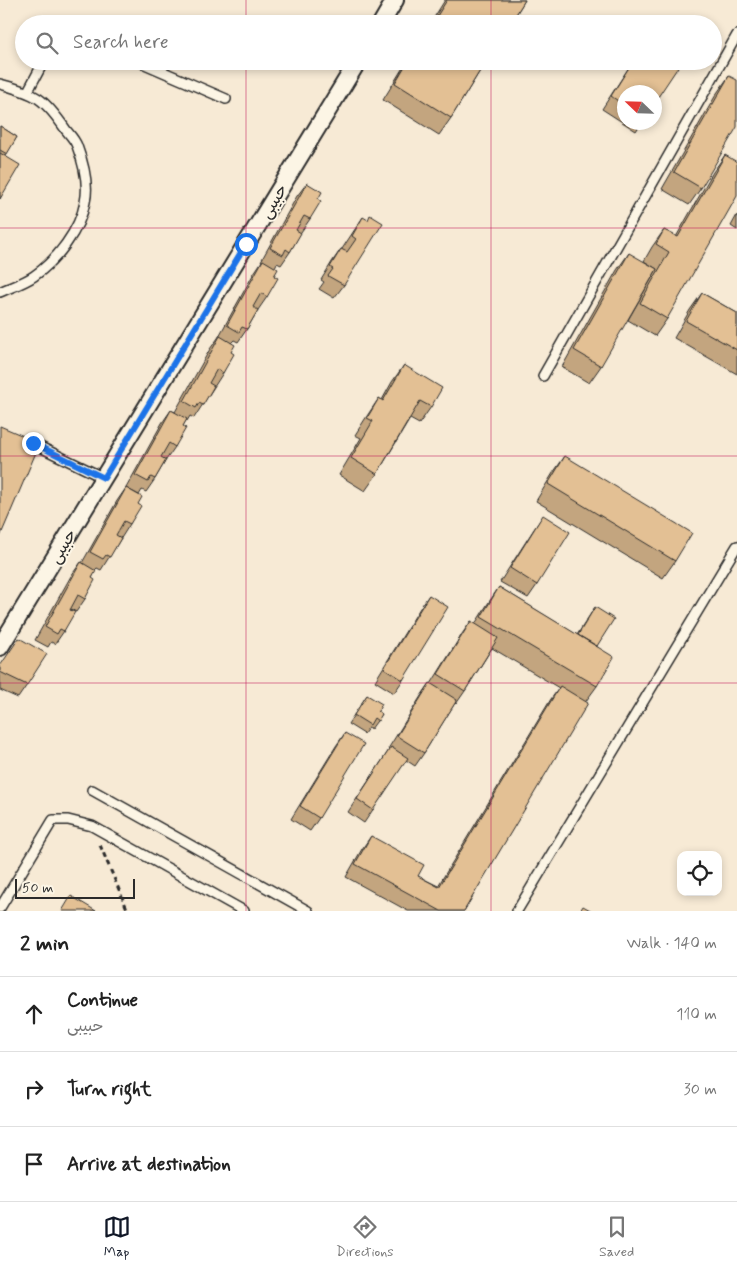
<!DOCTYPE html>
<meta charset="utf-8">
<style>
:root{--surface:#fff;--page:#f6f6f6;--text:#222;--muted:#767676;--line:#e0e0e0;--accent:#111827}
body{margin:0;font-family:Mynerve,"Playpen Sans Arabic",sans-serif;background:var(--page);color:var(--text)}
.controls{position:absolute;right:15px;bottom:15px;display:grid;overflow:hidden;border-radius:10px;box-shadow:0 2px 8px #0003}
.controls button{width:45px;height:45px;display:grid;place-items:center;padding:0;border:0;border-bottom:1px solid var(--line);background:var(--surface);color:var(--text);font:25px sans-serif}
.compass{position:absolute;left:617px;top:85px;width:45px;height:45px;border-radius:50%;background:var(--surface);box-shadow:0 2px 8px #0003;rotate:293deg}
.scale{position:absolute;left:15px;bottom:12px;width:120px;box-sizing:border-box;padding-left:5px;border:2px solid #2b2b2b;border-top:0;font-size:14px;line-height:18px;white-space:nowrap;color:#2b2b2b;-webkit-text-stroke:4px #fcf5e5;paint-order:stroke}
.stop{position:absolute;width:15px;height:15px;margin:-11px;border:4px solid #1a73e8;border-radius:50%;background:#fff}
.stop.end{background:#1a73e8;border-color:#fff;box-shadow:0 1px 5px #0008}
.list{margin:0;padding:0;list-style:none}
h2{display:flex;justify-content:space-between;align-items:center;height:65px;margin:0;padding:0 20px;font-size:21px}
h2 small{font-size:16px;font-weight:400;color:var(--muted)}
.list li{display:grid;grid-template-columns:32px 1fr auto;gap:15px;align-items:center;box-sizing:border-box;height:75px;padding:0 20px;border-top:1px solid var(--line)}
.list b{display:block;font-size:19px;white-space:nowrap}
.list p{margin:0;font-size:16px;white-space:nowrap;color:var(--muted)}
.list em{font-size:16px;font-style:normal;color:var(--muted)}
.icon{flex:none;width:28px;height:28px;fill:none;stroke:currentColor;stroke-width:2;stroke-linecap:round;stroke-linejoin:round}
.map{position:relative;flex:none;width:737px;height:911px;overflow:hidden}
.search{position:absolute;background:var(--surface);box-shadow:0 2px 8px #0003;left:15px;right:15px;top:15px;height:55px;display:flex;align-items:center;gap:12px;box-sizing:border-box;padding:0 18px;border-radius:28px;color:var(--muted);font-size:19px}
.sheet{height:290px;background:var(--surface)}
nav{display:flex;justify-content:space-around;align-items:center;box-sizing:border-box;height:70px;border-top:1px solid var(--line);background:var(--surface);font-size:14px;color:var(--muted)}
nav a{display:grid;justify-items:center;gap:2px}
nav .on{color:var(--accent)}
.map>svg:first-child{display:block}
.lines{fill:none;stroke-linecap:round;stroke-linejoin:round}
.lane-casing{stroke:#2b2b2b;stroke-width:12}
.street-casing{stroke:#2b2b2b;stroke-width:20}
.path{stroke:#2b2b2b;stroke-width:3;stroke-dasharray:5 4;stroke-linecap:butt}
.lane{stroke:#fcf5e5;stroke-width:9}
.street{stroke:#fcf5e5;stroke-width:16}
.wall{fill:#c3a57f;stroke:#2b2b2b}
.building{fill:#e3c094;stroke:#2b2b2b}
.route{stroke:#1a73e8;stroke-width:6}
.grid{fill:none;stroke:#c2185b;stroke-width:1;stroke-opacity:0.55}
.labels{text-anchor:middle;stroke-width:4;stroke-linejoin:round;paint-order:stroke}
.street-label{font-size:16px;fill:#2b2b2b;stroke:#fcf5e5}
</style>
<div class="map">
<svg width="737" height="911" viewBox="0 0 737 911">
<rect width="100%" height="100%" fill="#f7ead5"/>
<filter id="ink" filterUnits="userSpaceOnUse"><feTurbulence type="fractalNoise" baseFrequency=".02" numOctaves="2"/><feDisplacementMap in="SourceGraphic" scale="10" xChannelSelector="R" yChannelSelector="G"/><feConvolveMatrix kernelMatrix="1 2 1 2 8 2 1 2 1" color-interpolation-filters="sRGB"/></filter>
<g filter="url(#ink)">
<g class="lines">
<g class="lane-casing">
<path id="lane" d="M138 61 226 99
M0 84C37 94 44 98 66 130 70 135 75 140 77 146 83 162 89 185 85 202 80 230 57 260 34 276 24 283 11 287 0 292
M28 91 44 61
M543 376 737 35
M30 442 104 478
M92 790 308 911
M0 908 53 820H68L92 826 244 911
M517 911 737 546"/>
</g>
<g class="street-casing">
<path id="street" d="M381 24 395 0
M0 647 358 61"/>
</g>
<path class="path" d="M100 845 128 911"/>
<use href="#lane" class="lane"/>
<use href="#street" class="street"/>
</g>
<path class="wall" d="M445 0H525L510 24H430Z
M407 61H486L451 118 439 135 383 100Z
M633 61H675L624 92V122H642L636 131 602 109Z
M729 76 701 188 689 205 662 189 717 93Z
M0 126 17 137 5 156 0 199Z
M725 155 667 319 655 336 628 320 657 269 644 261 652 247 664 230 676 237 713 172Z
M307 183 310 219 301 232 290 252 281 265 277 263 275 267 274 276 267 297 258 310 247 329 238 342 234 340 231 343V352L223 373 194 418 190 416 187 421 186 420 183 426 175 447 166 460 155 479 146 492 142 490 139 495 126 488 162 423 171 410 175 412 210 349 218 338 254 273 262 261H261L297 196Z
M737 215V230L731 226Z
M363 217 344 285 334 298 319 289 324 282 321 280 332 262 341 249H342Z
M629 253 601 366 589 383 562 367 617 270Z
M702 293 737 313V374L674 338 690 310Z
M404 365 431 407 419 424 410 419 377 474 365 491 339 475 361 438 355 435 367 416 379 398 382 400 392 382Z
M565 456 675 561 663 578 536 501 553 473Z
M126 488 138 504 130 524 101 570 97 568 95 570 85 599 76 612 71 609 64 631 55 644 51 642 48 647 35 640 71 576 81 562 82 563 117 501Z
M543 516 537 585 528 598 500 582 534 529Z
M499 587 577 635 595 607 597 646V686L586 701 464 911H408L346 877 362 849 371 836 418 876 438 886 551 699 559 688 492 648 465 691 456 704 455 703 424 753 415 766 406 760 364 823 348 812 389 750 388 749 421 696 430 683 431 684 462 634 471 621 475 624 487 605Z
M429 595 403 680 394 693 375 681 420 608Z
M0 666 27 685 18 698 0 690Z
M367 695 378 711 382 714 371 729 368 728 364 734 348 724Z
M345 733 319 818 310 831 291 819 336 746Z"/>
<path class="building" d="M447 0H525L510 24H432Z
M408 61H486L451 118 395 83Z
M633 61H675L680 64 654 103V92H624V105L611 96Z
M729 76 737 80V127L701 188 674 172Z
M0 126 17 137 7 154 0 150Z
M0 153 20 165 0 199Z
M725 155 737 162V196L667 319 640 303 669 252 656 244 664 230 678 237Z
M307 183 322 192 318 199 321 201 310 219 304 216 296 230 301 233 290 252 286 249 283 255 270 248Z
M370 215 383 223 344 285 328 276 333 269 330 267 341 249 347 252 356 239 352 236 363 217 368 220Z
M629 253 657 269 601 366 574 350Z
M263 260 278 269 274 276 278 278 267 297 261 293 253 307 258 310 247 329 242 327 239 332 227 325Z
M702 293 737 313V350L686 321Z
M220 336 235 345 231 352 234 354 223 373 217 369 209 383 214 386 203 405 199 403 196 408 184 401Z
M404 365 442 388 431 407 420 401 377 474 351 458 373 421 367 418 379 398 383 401Z
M171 410 187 419 183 426 186 428 175 447 169 443 161 457 166 460 155 479 151 477 148 482 135 475Z
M0 426 40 443 0 537Z
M565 456 692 533 675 561 548 484Z
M126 488 142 497 138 504 141 506 130 524 124 521 116 535 121 538 110 557 106 555 103 559 90 552Z
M543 515 570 532 537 585 510 568Z
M81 562 96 571 92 578 95 580 85 599 78 595 70 610 75 612 64 631 60 629 57 634 45 627Z
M499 587 614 657 597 686 481 617Z
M429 595 448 607 403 680 384 668Z
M595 607 614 619 597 646 578 635Z
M471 621 498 638 465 691 438 674Z
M19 638 47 654 27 685 0 672V666Z
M430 683 457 700 424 753 397 736Z
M560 686 588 703 464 911H441L355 864 371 836 424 865 418 876 439 887Z
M367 695 382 704 378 711 382 714 378 721 374 718 370 725 354 715Z
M345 733 364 744 319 818 300 806Z
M391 747 408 758 373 810 357 799Z
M71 896 96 911H62Z
M583 906 592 911H580Z"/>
</g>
<g class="lines" filter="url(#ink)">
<path class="route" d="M33 443 104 478 246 244"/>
</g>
<path class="grid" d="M246 0V24M491 0V24M246 61V911M491 61V911M0 228H737M0 456H737M0 683H737"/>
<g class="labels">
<g class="street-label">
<text transform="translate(273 201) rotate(-59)" y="6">حبیبی</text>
<text transform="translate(62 546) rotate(-59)" y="6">حبیبی</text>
</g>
</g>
</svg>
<div class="controls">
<button><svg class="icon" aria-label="locate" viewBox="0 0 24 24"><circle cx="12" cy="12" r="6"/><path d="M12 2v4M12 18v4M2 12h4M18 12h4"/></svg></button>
</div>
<svg class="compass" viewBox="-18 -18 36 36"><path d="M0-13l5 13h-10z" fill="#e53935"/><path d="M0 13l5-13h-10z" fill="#767676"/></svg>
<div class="scale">50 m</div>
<div class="stop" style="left:246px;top:244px"></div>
<div class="stop end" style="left:33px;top:443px"></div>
<div class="search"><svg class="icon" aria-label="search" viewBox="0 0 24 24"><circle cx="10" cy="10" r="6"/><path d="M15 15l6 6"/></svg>Search here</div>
</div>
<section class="sheet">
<h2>2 min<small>Walk · 140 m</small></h2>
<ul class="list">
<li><svg class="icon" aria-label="ahead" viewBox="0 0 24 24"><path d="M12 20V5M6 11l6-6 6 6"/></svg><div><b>Continue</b><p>حبیبی</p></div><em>110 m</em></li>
<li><svg class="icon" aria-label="right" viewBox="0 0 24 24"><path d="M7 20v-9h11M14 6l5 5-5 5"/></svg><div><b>Turn right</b></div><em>30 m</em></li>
<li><svg class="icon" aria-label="arrive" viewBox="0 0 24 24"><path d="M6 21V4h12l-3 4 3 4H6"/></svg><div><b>Arrive at destination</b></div></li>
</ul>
</section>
<nav>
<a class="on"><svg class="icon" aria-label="map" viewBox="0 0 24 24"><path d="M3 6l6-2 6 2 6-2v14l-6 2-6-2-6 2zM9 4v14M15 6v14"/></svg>Map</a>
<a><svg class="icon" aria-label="directions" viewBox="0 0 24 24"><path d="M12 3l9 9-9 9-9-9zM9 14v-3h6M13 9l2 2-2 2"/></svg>Directions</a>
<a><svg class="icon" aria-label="saved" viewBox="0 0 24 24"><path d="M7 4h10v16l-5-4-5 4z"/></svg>Saved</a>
</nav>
